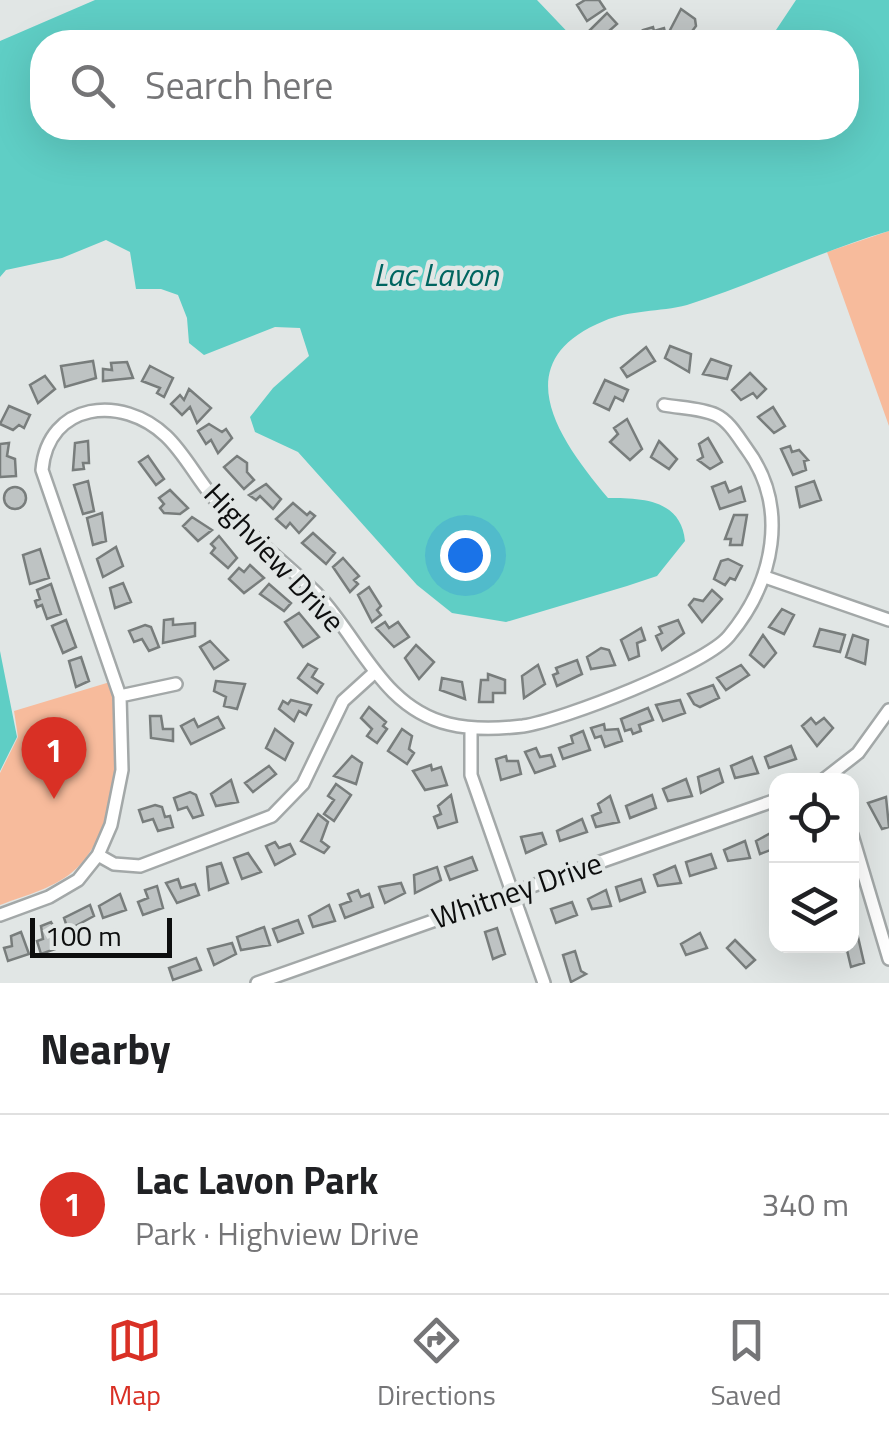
<!DOCTYPE html>
<meta charset="utf-8">
<style>
:root{--surface:#fff;--page:#f2f2f2;--text:#202124;--muted:#757577;--line:#e0e0e0;--accent:#d93025}
body{margin:0;font-family:"Titillium Web",sans-serif;background:var(--page);color:var(--text)}
.controls{position:absolute;right:30px;bottom:30px;display:grid;overflow:hidden;border-radius:20px;box-shadow:0 10px 40px #0002}
.controls button{width:90px;height:90px;display:grid;place-items:center;padding:0;border:0;border-bottom:2px solid var(--line);background:var(--surface);color:var(--text);font:50px sans-serif}
.scale{position:absolute;left:30px;bottom:25px;width:142px;box-sizing:border-box;padding-left:10px;border:5px solid #0d0e0e;border-top:0;font-size:28px;line-height:35px;white-space:nowrap;color:#0d0e0e;-webkit-text-stroke:8px #e1e6e5;paint-order:stroke}
.you{position:absolute;left:465px;top:555px;width:35px;height:35px;margin:-25px;border:8px solid #fff;border-radius:50%;background:#1a73e8;box-shadow:0 0 0 15px #1a73e833}
.badge{display:grid;place-items:center;width:65px;height:65px;border-radius:50%;background:var(--accent);color:#fff;font-size:32px;font-weight:700}
.pin{position:absolute;translate:-50% -82px;filter:drop-shadow(0 2px 5px #0008)}
.pin::after{content:'';position:absolute;top:52px;width:35px;height:30px;background:inherit;clip-path:polygon(0 0,100% 0,50% 100%)}
.list{margin:0;padding:0;list-style:none}
h2{display:flex;justify-content:space-between;align-items:center;height:130px;margin:0;padding:0 40px;font-size:42px}
h2 small{font-size:32px;font-weight:400;color:var(--muted)}
.list li{display:grid;grid-template-columns:65px 1fr auto;gap:30px;align-items:center;box-sizing:border-box;height:180px;padding:0 40px;border-top:2px solid var(--line)}
.list b{display:block;font-size:38px;white-space:nowrap}
.list p{margin:0;font-size:32px;white-space:nowrap;color:var(--muted)}
.list em{font-size:32px;font-style:normal;color:var(--muted)}
.icon{flex:none;width:55px;height:55px;fill:none;stroke:currentColor;stroke-width:2;stroke-linecap:round;stroke-linejoin:round}
.map{position:relative;flex:none;width:889px;height:983px;overflow:hidden}
.search{position:absolute;background:var(--surface);box-shadow:0 10px 40px #0002;left:30px;right:30px;top:30px;height:110px;display:flex;align-items:center;gap:25px;box-sizing:border-box;padding:0 35px;border-radius:40px;color:var(--muted);font-size:38px}
.sheet{height:310px;background:var(--surface)}
nav{display:flex;justify-content:space-around;align-items:center;box-sizing:border-box;height:140px;border-top:2px solid var(--line);background:var(--surface);font-size:28px;color:var(--muted)}
nav a{display:grid;justify-items:center;gap:5px}
nav .on{color:var(--accent)}
.map>svg:first-child{display:block}
.green{fill:#f7bb9c}
.water{fill:#5fcec5}
.building{fill:#bec3c3;stroke:#787d7c;stroke-width:2.5}
.lines{fill:none;stroke-linecap:round;stroke-linejoin:round}
.minor-casing{stroke:#a3a8a8;stroke-width:16}
.minor{stroke:#fff;stroke-width:11}
.labels{text-anchor:middle;stroke-width:9;stroke-linejoin:round;paint-order:stroke}
.street-label{font-size:30px;fill:#0d0e0e;stroke:#e1e6e5}
.water-label{font-size:32px;font-style:italic;fill:#006560;stroke:#e1e6e5}
</style>
<div class="map">
<svg width="889" height="983" viewBox="0 0 889 983">
<rect width="100%" height="100%" fill="#e1e6e5"/>
<path class="green" d="M889 231V426L827 252Z
M110 682C123 738 121 824 77 868 56 888 26 895 0 905V773L18 737 14 711Z"/>
<path class="water" d="M95 0H537L577 42H42V128H846V42H768L796 0H889V231C820 251 755 284 687 305 660 312 629 310 604 321 504 362 559 440 608 498 641 498 681 499 685 541L657 576 627 586 506 622 452 613 417 585 298 452 255 432 250 417 273 388 309 356 300 328 275 327 204 355 189 343 187 318 178 295 161 289H136L130 252 106 240 62 258 6 270 0 277V41Z
M0 651 17 737 0 771Z"/>
<path class="building" d="M585 0H599L605 9 587 21 577 5Z
M681 9 695 19 696 26 684 42 669 32Z
M607 13 617 24 609 31 612 36 597 42 587 33Z
M653 27 654 31 664 28 667 42H647L643 30Z
M670 346 691 354 689 372 665 358Z
M646 347 655 361 627 377 621 368Z
M711 359 731 366 727 379 703 374Z
M93 361 96 378 65 387 61 366Z
M127 362 133 378 103 381V369L112 370 111 363Z
M150 366 173 378 164 397 157 393 160 388 142 381Z
M750 373 766 389 757 398 753 393 741 400 732 390Z
M45 376 55 389 38 403 30 385Z
M605 380 628 390 623 401 615 397 609 410 594 403Z
M189 389 211 408 197 423 190 407 182 415 171 404 180 395 184 400Z
M9 406 30 415 24 428 19 425 13 430 0 424Z
M773 407 785 426 774 433 758 417Z
M627 419 642 449 630 460 610 442 618 434 614 428Z
M209 424 222 432 226 429 232 438 218 453 211 440 206 444 198 431Z
M708 438 722 462 710 469 698 460 703 457 699 444Z
M88 441 89 463H83L84 469 73 470 75 443Z
M659 441 677 459 669 469 651 457Z
M9 443 7 456 15 459 16 476 0 477V444Z
M790 446 792 452 799 450 808 460 804 461 806 470 793 475 781 449Z
M148 456 164 479 156 485 139 462Z
M237 456 247 463V472L254 480 244 489 224 467Z
M88 481 94 511 83 514 74 485Z
M814 481 821 500 800 507 796 487Z
M725 482 729 492 741 487 745 501 720 509 712 487Z
M266 484 281 499 273 509 260 496 256 500 249 495Z
M4 498a11 11 0 1 1 22 0a11 11 0 1 1-22 0Z
M170 490 188 508 180 514 164 513 160 508 164 504 159 498Z
M293 503 307 515 310 512 315 516 299 533 290 523 286 528 276 519Z
M102 513 106 541 93 545 87 518Z
M734 515H747L742 545H730L731 539H725Z
M192 517 212 530 198 541 183 526Z
M313 533 335 553 326 564 302 543Z
M219 536 237 558 228 568 211 553 215 548 211 544Z
M116 547 123 566 103 577 97 559Z
M40 549 49 578 30 584 23 555Z
M343 558 359 576 354 580 358 584 350 592 333 567Z
M728 559 742 566 735 580 730 578 725 585 714 579 721 561Z
M250 565 264 578 244 593 229 579 239 568 244 572Z
M123 583 131 602 115 608 110 588Z
M51 584 61 614 47 619 42 605 37 607 35 601 40 599 37 590Z
M269 584 291 603 284 611 260 594Z
M369 587 381 606 377 610 381 615 372 622 358 595Z
M712 590 722 599 702 622 689 605 694 599 703 601Z
M782 609 794 615 784 634 769 627Z
M299 613 319 637 303 647 285 622Z
M173 619V625L195 623V636L163 643 164 620Z
M66 620 76 647 63 653 52 626Z
M678 620 684 633 662 650 656 636 662 633 659 627Z
M385 622 389 628 398 622 409 637 394 647 376 628Z
M145 625 151 627 159 647 149 651 142 639 134 642 129 631Z
M641 628 645 640 637 643 639 656 629 660 621 640Z
M820 629 845 635 840 652 814 646Z
M763 635 776 653 764 667 750 655Z
M853 635 868 640 865 664 846 657Z
M210 641 228 660 214 669 200 647Z
M416 645 434 662 419 679 405 658Z
M601 648 609 650 615 665 591 669 587 657Z
M81 657 89 681 76 687 69 661Z
M577 660 582 674 557 686 553 675 558 673 556 668Z
M308 664 317 669 312 677 323 684 317 693 298 678Z
M538 665 545 684 524 698 522 676Z
M741 665 749 675 726 690 717 678Z
M488 674 505 680V693H493V702H479L481 680H488Z
M442 678 462 682 465 699 440 690Z
M216 681 245 684 237 709 224 706 226 697 214 691Z
M713 685 719 698 700 707 694 704 688 694Z
M291 700 311 705 306 715 299 711 294 721 279 709 283 701 288 704Z
M680 700 685 713 663 721 656 705Z
M369 707 386 722 383 726 387 729 377 743 367 736 372 729 361 718Z
M648 708 653 720 639 725 641 731 633 734 631 729 625 731 621 719Z
M150 716H161L163 729H173V741L151 738Z
M218 717 224 728 191 744 181 726 194 719 198 727Z
M811 718 816 724 824 718 833 728 817 746 802 726Z
M604 724 605 730 618 729 622 741 605 747 601 736 595 738 591 728Z
M275 729 293 743 285 760 266 748Z
M402 729 412 736 409 749 414 753 407 764 388 751Z
M583 731 590 750 563 759 559 748 573 743 571 736Z
M791 746 796 759 769 768 765 757Z
M536 748 540 757 551 755 555 766 535 773 525 752Z
M352 756 362 763 356 784 334 776Z
M506 756 507 761H518L521 774 501 780 496 759Z
M752 757 758 773 735 778 731 766Z
M431 765 432 770 441 767 447 785 425 790 413 771Z
M269 766 276 774 253 792 245 783Z
M719 769 723 782 701 793 698 777Z
M686 779 692 796 668 801 663 789Z
M231 780 238 802 216 806 211 794Z
M336 784 351 795 334 821 324 814 334 800 328 796Z
M190 792 196 795 203 815 193 818 187 807 178 810 174 798Z
M451 795 457 822 438 828 434 817 441 814 438 806Z
M652 795 656 808 630 818 626 806Z
M610 796 619 822 596 827 592 816 601 812 598 804Z
M886 797 889 827 882 829 868 803Z
M155 805 162 807 165 817 170 816 173 827 158 831 153 819 143 822 139 810Z
M318 814 328 822 321 841 329 847 324 853 301 841Z
M582 819 587 832 560 841 557 831Z
M776 830V848L760 854 756 841Z
M542 833 546 844 526 853 521 837Z
M745 841 750 858 728 861 724 850Z
M275 842 279 848 290 844 295 854 275 865 266 846Z
M248 853 261 872 242 879 234 858Z
M711 854 716 868 690 876 686 862Z
M472 857 477 870 450 880 445 867Z
M221 863 228 883 209 890 207 867Z
M675 866 681 883 658 886 654 875Z
M437 867 441 880 415 893 414 875Z
M178 879 181 888 195 884 199 895 177 903 166 883Z
M641 879 645 892 620 901 616 887Z
M401 883 405 893 385 903 379 887Z
M157 886 163 908 143 915 138 902 148 898 145 890Z
M358 890 361 897 369 894 373 907 345 918 340 905 351 901 348 894Z
M606 890 611 906 592 909 588 899Z
M120 894 126 910 103 918 99 906Z
M572 902 577 915 556 923 551 909Z
M90 905 94 916 68 930 64 918Z
M329 905 335 921 313 927 309 916Z
M298 920 303 933 278 942 273 929Z
M51 922 64 945 55 943V949L41 954 37 941 43 939 41 926Z
M264 927 270 945 241 950 237 937Z
M497 928 505 954 493 959 485 932Z
M21 932 29 954 8 961 4 948 12 946 11 936Z
M700 933 707 948 686 955 681 944Z
M858 937 864 963 851 967 846 946Z
M735 940 755 960 746 968 727 948Z
M232 943 236 954 214 965 208 949Z
M575 951 581 971 586 974 571 982 563 955Z
M196 958 201 970 173 980 169 968Z"/>
<g class="lines">
<g class="minor-casing">
<path id="minor" d="M765 577 889 620
M120 696 176 684
M471 729V775L544 983
M822 781 858 753 889 710
M852 835 889 959
M98 855 114 864 140 866 272 816 303 784 343 701 375 672
M0 915 49 897 78 880 98 855 111 825 122 770 120 696 42 470C48 402 122 394 166 436 184 453 196 477 212 496 243 532 283 560 317 594 360 639 382 708 449 724 473 730 498 729 523 726 563 720 705 665 729 636 774 582 790 507 746 448 738 437 729 421 716 415 701 408 680 408 664 405
M257 983 776 800"/>
</g>
<use href="#minor" class="minor"/>
</g>
<g class="labels">
<g class="street-label">
<text transform="translate(274 558) rotate(47)" y="10">Highview Drive</text>
<text transform="translate(517 891) rotate(-19)" y="10">Whitney Drive</text>
</g>
<g class="water-label">
<text x="436" y="286">Lac Lavon</text>
</g>
</g>
</svg>
<div class="controls">
<button><svg class="icon" aria-label="locate" viewBox="0 0 24 24"><circle cx="12" cy="12" r="6"/><path d="M12 2v4M12 18v4M2 12h4M18 12h4"/></svg></button>
<button><svg class="icon" aria-label="layers" viewBox="0 0 24 24"><path d="M12 4l9 5-9 5-9-5zM3 14l9 5 9-5"/></svg></button>
</div>
<div class="scale">100 m</div>
<div class="you"></div>
<div class="pin badge" style="left:54px;top:799px">1</div>
<div class="search"><svg class="icon" aria-label="search" viewBox="0 0 24 24"><circle cx="10" cy="10" r="6"/><path d="M15 15l6 6"/></svg>Search here</div>
</div>
<section class="sheet">
<h2>Nearby<small></small></h2>
<ul class="list">
<li><span class="badge">1</span><div><b>Lac Lavon Park</b><p>Park · Highview Drive</p></div><em>340 m</em></li>
</ul>
</section>
<nav>
<a class="on"><svg class="icon" aria-label="map" viewBox="0 0 24 24"><path d="M3 6l6-2 6 2 6-2v14l-6 2-6-2-6 2zM9 4v14M15 6v14"/></svg>Map</a>
<a><svg class="icon" aria-label="directions" viewBox="0 0 24 24"><path d="M12 3l9 9-9 9-9-9zM9 14v-3h6M13 9l2 2-2 2"/></svg>Directions</a>
<a><svg class="icon" aria-label="saved" viewBox="0 0 24 24"><path d="M7 4h10v16l-5-4-5 4z"/></svg>Saved</a>
</nav>
